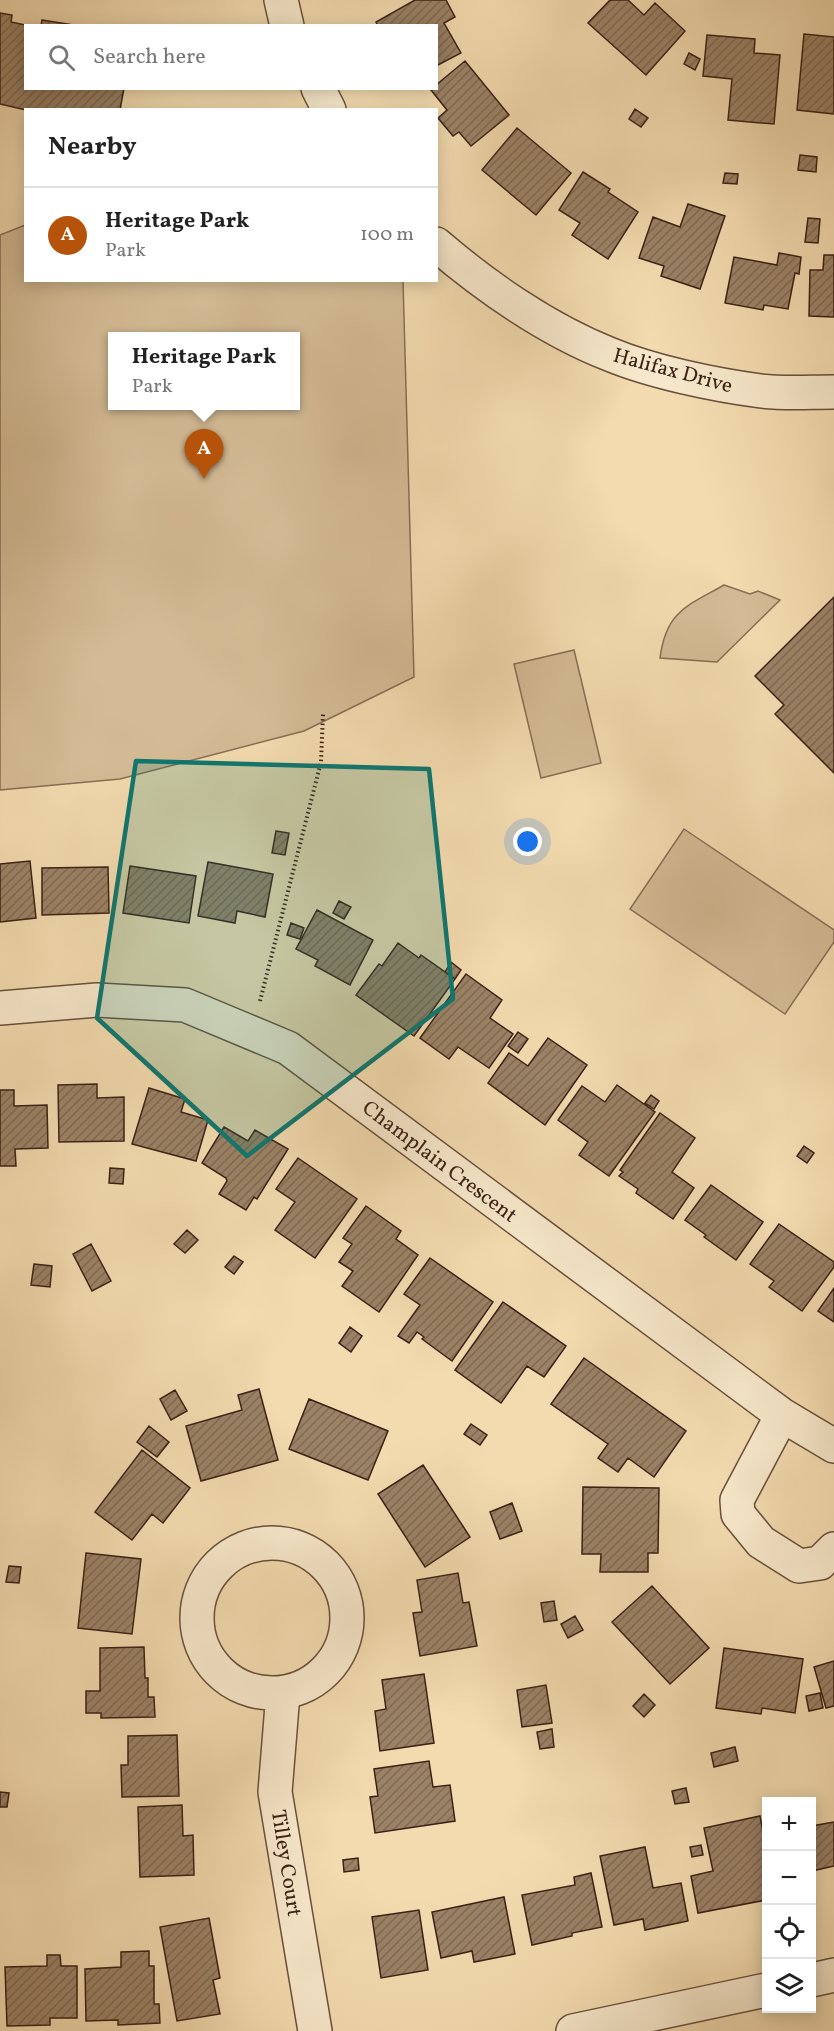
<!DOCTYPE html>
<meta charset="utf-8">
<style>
:root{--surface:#fff;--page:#f6f6f6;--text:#222;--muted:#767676;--line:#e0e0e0;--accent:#b45309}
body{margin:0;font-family:Vollkorn,serif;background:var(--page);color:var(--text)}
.controls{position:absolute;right:18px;bottom:18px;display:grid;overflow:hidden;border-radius:0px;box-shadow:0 3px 15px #0003}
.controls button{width:54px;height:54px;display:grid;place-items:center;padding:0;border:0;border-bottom:2px solid var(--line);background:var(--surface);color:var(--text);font:30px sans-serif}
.you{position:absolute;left:528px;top:842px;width:21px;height:21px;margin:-15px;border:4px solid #fff;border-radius:50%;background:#1a73e8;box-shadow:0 0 0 9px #1a73e833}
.badge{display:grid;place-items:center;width:39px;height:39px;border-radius:50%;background:var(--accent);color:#fff;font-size:20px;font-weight:700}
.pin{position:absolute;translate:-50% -50px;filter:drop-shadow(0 2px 3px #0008)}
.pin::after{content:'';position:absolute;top:32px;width:21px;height:18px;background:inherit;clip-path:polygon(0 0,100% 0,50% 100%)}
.popup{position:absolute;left:108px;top:332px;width:192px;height:78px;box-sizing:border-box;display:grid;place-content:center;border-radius:0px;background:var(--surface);filter:drop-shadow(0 2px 4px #0005);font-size:20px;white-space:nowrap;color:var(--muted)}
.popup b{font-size:22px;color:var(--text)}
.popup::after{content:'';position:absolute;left:50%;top:100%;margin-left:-12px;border:12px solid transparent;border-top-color:var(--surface)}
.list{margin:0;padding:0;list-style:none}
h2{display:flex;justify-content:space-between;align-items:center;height:78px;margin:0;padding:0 24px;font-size:26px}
h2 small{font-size:20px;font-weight:400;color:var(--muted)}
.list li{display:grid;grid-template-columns:39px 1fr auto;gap:18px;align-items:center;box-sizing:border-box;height:96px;padding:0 24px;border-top:2px solid var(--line)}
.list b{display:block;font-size:22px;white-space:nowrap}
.list p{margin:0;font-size:20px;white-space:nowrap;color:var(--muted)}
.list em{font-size:20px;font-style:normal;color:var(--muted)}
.icon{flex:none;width:33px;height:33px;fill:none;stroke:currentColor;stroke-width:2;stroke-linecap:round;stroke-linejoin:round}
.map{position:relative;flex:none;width:834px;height:2031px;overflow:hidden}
.search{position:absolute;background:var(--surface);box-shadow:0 3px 15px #0003;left:24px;top:24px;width:414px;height:66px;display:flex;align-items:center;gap:15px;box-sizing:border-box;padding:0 21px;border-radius:0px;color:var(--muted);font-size:22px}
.panel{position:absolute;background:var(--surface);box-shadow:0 3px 15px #0003;left:24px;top:108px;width:414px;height:174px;border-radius:0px}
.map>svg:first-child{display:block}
.green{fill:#d4bb95;stroke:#886e56;stroke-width:1.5;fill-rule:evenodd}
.building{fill:url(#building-hatch);stroke:#3b2116;stroke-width:1.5}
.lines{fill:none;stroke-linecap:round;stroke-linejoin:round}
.minor-casing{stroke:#69503c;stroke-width:36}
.path{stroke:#3b2116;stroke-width:4;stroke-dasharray:1.5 3;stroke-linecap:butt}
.minor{stroke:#f7e8cb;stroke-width:33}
.marked{fill:#0f766e;fill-opacity:0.2;stroke:#0f766e;stroke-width:4.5;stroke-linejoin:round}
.labels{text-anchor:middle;stroke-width:4.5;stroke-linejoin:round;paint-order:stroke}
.street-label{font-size:21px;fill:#3b2116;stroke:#f7e8cb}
</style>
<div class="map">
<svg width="834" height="2031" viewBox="0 0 834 2031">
<defs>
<pattern id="building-hatch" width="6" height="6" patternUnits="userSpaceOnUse" patternTransform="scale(1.5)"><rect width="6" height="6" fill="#9b8266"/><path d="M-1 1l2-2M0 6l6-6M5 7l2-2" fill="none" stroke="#806a53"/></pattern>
</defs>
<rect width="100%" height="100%" fill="#f3dbaf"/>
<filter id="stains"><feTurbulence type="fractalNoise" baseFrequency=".00333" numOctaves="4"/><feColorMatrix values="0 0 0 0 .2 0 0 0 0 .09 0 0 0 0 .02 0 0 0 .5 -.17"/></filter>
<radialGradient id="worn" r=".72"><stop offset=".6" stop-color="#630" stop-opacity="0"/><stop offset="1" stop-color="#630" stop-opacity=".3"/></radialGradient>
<path class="green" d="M25 225 26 280 403 281 414 677 304 731 120 779 0 790V235ZM112 336H296V406H112Z
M724 585 750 594 758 591 780 600 717 662 660 658C666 611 687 606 724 585Z
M574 650 601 763 541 778 514 664Z
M684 829 834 930V942L785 1014 630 909Z"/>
<path class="building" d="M415 0H446L455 17 444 23 461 53 436 66V26H378L376 22Z
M610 0H628L644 15 655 3 685 31 646 75 588 23Z
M0 13 12 15 11 22 30 26H26V88H124L120 110H26L0 104Z
M42 20 73 25V26H41Z
M804 34 834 37V114L797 110Z
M707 35 755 39 754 53 780 55 774 124 728 120 732 79 703 76Z
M689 53 700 59 695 70 684 64Z
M465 61 509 115 471 146 459 132 453 136 438 118 447 110 431 90 436 88V85Z
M635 109 648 118 641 127 629 119Z
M517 128 571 173 536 215 482 170Z
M800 155 817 157 816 172 798 170Z
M583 172 610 189 608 192 638 212 608 259 572 235 580 223 559 210Z
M725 173 738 174 737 184 723 183Z
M688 204 725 216 700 289 661 276 664 266 639 258 653 217 680 227Z
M808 218 820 219 818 243 805 242Z
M779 253 801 257 799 274 795 273 788 309 764 305 763 310 725 303 734 257 777 265Z
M824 255H834V317L809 316 810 270H823Z
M834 597V773L775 714 784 705 755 676Z
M276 831 289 833 285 855 272 853Z
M30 861 36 918 0 922V864Z
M208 862 273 874 265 917 237 911 235 923 198 916Z
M130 866 196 876 189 923 123 913Z
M108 867 109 913 42 915V868Z
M339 901 351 907 344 919 333 913Z
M317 910 373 940 350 985 315 966 318 960 296 949Z
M291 923 304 928 300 939 287 935Z
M398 943 419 958 421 955 455 979 414 1036 356 995 379 964 382 966Z
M451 962 461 970 455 979 445 972Z
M466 974 502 1000 490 1018 513 1034 489 1068 458 1047 449 1059 420 1038Z
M518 1032 528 1039 518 1053 508 1046Z
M548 1038 587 1065 545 1125 488 1083 509 1053 528 1066Z
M97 1084V1098L124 1097V1141L59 1142 58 1085Z
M617 1085 655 1112 609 1176 579 1155 588 1142 558 1120 582 1086 605 1102Z
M149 1088 185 1099 181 1112 208 1120 196 1161 132 1144Z
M0 1090H14V1106L47 1105 48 1148 15 1149 16 1166H0Z
M651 1095 659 1101 654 1109 645 1103Z
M660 1113 695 1138 672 1172 694 1188 673 1219 636 1193 638 1189 619 1176 623 1172 620 1170Z
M224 1127 248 1141 255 1130 288 1149 257 1199 254 1197 246 1210 219 1194 227 1181 226 1178 202 1163Z
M804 1146 814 1153 807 1163 797 1156Z
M298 1158 357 1199 315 1258 275 1230 295 1202 276 1189Z
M110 1168 124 1169 123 1184 109 1183Z
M711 1185 763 1222 736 1260 704 1237 706 1235 685 1220Z
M366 1206 401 1231 396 1239 418 1255 379 1312 342 1286 353 1271 339 1262 352 1244 343 1238Z
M779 1224 834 1262V1267L802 1311 769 1287 774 1281 750 1264Z
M187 1230 198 1240 185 1253 174 1244Z
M91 1244 111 1281 92 1291 73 1254Z
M234 1256 243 1262 234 1274 225 1267Z
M430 1258 493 1302 452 1361 422 1339 424 1337 417 1332 409 1343 398 1336 420 1305 404 1294Z
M34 1264 52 1266 50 1287 31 1285Z
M834 1288V1322L818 1311Z
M503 1302 566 1346 544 1377 527 1366 501 1403 455 1370Z
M350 1327 362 1336 351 1352 339 1343Z
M584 1358 686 1431 654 1477 628 1458 618 1472 598 1458 608 1444 551 1404Z
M259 1389 278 1460 201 1481 186 1426 242 1410 238 1395Z
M175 1390 187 1411 171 1420 160 1399Z
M309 1399 388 1431 368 1480 289 1449Z
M471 1424 487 1435 480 1445 464 1434Z
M149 1426 169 1442 157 1457 137 1442Z
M142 1450 190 1488 163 1523 152 1514 132 1540 95 1512Z
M423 1465 470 1537 425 1567 378 1494Z
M583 1487 659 1488 658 1553H648V1572H600L601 1554H582Z
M512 1503 522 1531 500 1539 490 1512Z
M86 1553 141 1559 132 1634 78 1628Z
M9 1566 21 1567 19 1583 6 1582Z
M458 1573 463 1603 469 1602 477 1646 420 1656 413 1613 422 1612 417 1580Z
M652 1586 709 1648 670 1684 612 1622Z
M554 1601 557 1620 544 1622 541 1603Z
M575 1616 583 1630 568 1638 561 1624Z
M144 1647 145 1678H148V1697H154L155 1717 101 1718V1713H86V1691H100V1648Z
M724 1648 803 1659 795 1713 762 1708 761 1714 716 1708Z
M834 1661V1706L826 1708 814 1667Z
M424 1674 434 1743 380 1751 375 1711 386 1709 382 1680Z
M546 1685 552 1723 522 1727 517 1690Z
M820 1693 823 1708 809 1711 806 1696Z
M644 1694 655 1705 644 1717 633 1706Z
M552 1729 554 1747 540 1749 537 1732Z
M177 1735 179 1796 122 1797 121 1765H128V1736Z
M735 1747 738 1761 714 1767 711 1753Z
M429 1761 433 1787 450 1785 455 1821 375 1833 370 1797 378 1796 374 1769Z
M686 1788 689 1802 675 1804 672 1791Z
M0 1792 9 1793 7 1807H0Z
M182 1805 183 1836 193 1835 194 1875 140 1877 138 1807Z
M760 1816 766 1848V1900L698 1913 691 1876 713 1871 704 1828Z
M834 1822V1866L812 1871V1826Z
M701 1845 703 1855 692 1857 690 1847Z
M645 1847 653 1888 681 1883 688 1921 645 1930 643 1919 614 1925 600 1856Z
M358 1858 359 1870 344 1872 343 1860Z
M591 1873 602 1927 572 1933V1936L532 1945 522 1895 575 1885 574 1877Z
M504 1897 515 1954 474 1962 472 1951 441 1958 432 1912Z
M419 1910 428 1970 381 1978 372 1917Z
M209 1918 220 1978 213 1980 220 2014 177 2021 160 1927Z
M149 1951V1966H154V2004H159L160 2023 118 2025V2020L86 2021 85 1969 121 1967V1952Z
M47 1955H60L61 1966H77V2018H50V2025L7 2026 5 1967 47 1966Z"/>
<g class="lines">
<g class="minor-casing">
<path id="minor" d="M281 0 287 26
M318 88 329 110
M436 244C486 287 548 330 609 354 652 372 715 385 761 391 784 394 810 392 834 392
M0 1008 97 1000 185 1005 288 1048 782 1415 834 1446
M782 1415 737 1500 738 1514 761 1542 799 1566 820 1563 834 1549
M197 1618a75 75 0 1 1 150 0a75 75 0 1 1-150 0Z
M283 1693 275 1792 315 2031
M812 1980 834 1975
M573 2031 766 1990"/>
</g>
<path class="path" d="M260 1001 321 762 323 714"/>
<use href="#minor" class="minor"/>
</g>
<path class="marked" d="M136 761 429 769 453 999 247 1156 97 1018Z"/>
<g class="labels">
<g class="street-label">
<text transform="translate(673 370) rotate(15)" y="7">Halifax Drive</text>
<text transform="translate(440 1161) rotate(37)" y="7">Champlain Crescent</text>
<text transform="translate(287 1863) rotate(81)" y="7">Tilley Court</text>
</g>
</g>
<rect width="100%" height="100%" filter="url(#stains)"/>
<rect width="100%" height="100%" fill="url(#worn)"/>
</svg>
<div class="controls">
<button>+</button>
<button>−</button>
<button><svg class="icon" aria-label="locate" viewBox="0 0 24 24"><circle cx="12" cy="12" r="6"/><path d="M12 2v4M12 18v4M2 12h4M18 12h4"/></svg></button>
<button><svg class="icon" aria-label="layers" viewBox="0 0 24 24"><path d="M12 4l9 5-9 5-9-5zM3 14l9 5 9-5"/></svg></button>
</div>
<div class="you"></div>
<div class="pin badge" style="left:204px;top:479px">A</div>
<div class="popup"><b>Heritage Park</b>Park</div>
<div class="search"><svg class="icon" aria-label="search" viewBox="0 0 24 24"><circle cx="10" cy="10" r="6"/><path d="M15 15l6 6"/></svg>Search here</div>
<section class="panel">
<h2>Nearby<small></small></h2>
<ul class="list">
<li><span class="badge">A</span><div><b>Heritage Park</b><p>Park</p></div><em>100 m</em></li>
</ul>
</section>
</div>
